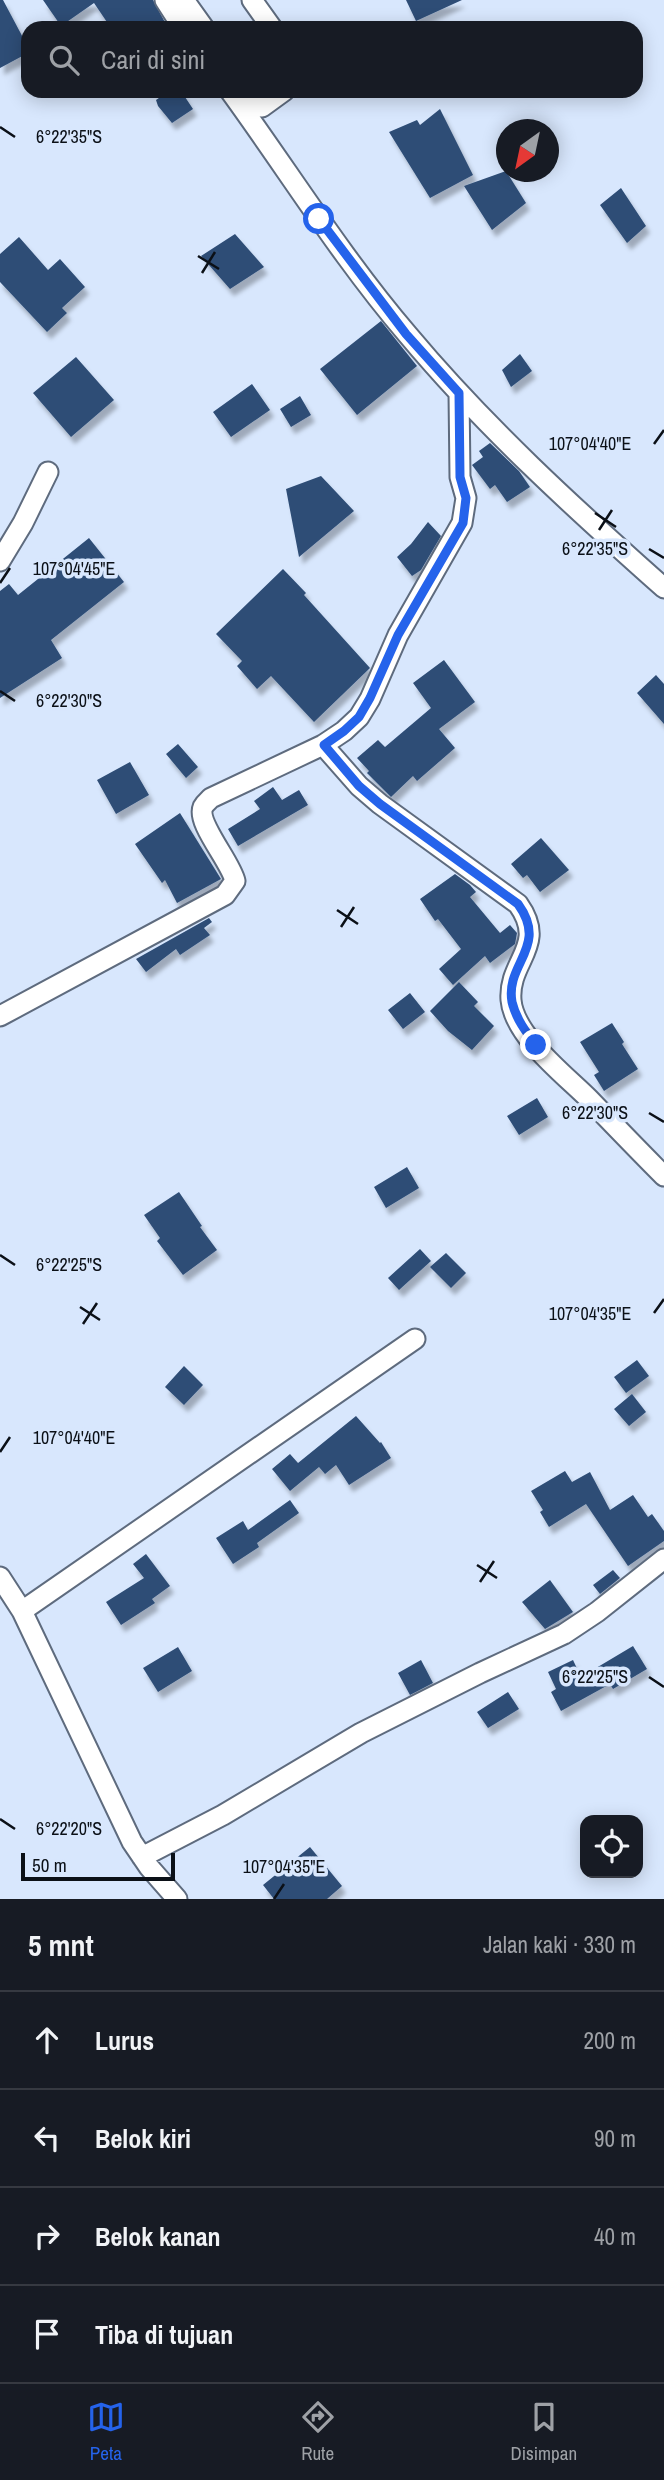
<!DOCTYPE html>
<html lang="id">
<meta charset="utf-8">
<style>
:root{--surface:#171b24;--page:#242831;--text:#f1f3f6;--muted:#9ea1a6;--line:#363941;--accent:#2563eb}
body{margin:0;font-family:"Archivo Narrow",sans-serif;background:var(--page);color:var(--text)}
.controls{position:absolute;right:21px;bottom:21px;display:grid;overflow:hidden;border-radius:14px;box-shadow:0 4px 18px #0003}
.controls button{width:63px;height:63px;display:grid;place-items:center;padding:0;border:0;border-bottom:2px solid var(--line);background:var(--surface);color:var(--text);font:35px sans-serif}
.compass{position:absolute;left:496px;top:119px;width:63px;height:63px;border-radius:50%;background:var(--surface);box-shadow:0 4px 18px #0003;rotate:213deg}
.scale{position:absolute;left:21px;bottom:18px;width:154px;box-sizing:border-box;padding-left:7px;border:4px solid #0b1017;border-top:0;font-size:19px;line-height:24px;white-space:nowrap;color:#0b1017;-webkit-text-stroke:5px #d8e7fd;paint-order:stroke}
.stop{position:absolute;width:21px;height:21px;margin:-16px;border:5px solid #2563eb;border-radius:50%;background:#fff}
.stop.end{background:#2563eb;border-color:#fff;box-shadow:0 2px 7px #0008}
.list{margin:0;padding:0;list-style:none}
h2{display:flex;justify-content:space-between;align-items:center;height:91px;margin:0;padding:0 28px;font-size:30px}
h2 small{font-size:23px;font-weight:400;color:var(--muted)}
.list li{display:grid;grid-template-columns:46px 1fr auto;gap:21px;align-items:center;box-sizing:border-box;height:98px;padding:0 28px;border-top:2px solid var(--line)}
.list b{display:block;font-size:26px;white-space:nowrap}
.list em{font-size:23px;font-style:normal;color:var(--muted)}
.icon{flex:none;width:38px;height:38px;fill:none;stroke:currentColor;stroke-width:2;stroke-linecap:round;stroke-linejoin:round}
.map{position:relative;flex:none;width:664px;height:1899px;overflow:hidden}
.search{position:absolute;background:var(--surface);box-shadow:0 4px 18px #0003;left:21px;right:21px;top:21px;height:77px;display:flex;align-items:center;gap:18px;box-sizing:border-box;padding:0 24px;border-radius:21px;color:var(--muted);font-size:26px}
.sheet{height:483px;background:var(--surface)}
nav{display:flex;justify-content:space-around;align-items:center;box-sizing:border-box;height:98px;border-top:2px solid var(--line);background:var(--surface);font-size:19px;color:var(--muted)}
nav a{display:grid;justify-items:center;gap:4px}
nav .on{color:var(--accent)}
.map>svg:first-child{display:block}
.building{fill:#2e4d76;filter:url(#shadow)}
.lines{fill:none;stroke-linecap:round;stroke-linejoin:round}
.street-casing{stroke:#5e6b7e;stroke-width:23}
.street{stroke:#fff;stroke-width:19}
.route{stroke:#2563eb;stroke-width:9}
.ticks{fill:none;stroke:#0b1017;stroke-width:2.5}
.ticks-label{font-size:18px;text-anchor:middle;fill:#0b1017;stroke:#d8e7fd;stroke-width:7;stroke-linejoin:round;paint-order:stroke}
</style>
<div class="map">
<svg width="664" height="1899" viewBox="0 0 664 1899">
<defs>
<filter id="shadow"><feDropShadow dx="4" dy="7" stdDeviation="2" flood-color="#0004"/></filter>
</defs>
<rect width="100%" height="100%" fill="#d8e7fd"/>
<path class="building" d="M0 0H3L28 47V53L0 68Z
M43 0H153L168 28H111L94 3 61 26Z
M406 0H462L416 21Z
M169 91H181L193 109 172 123 158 106 156 100Z
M440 109 473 175 430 198 389 132 417 120 420 125Z
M506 171 526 203 492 230 464 186Z
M621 188 646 226 627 243 600 205Z
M235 234 264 267 230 289 201 256Z
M19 237 48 270 60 259 85 287 62 308 67 313 47 332 0 282V254Z
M381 321 417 366 357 415 320 369Z
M520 354 532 371 511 387 502 370Z
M76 357 114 400 71 437 33 393Z
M252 384 270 410 231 437 213 412Z
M300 396 311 415 291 427 280 409Z
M490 443 519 471 530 487 507 502 495 485 490 489 472 465 483 457 479 451Z
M321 476 354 511 299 557 286 489Z
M428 522 441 536 421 570 412 576 397 557 411 544Z
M89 538 124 582 51 640 62 658 0 698V591L9 584 18 595Z
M283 569 306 593 304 595 370 668 314 722 271 676 257 689 237 666 242 661 216 634Z
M444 660 475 702 439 729 455 748 417 781 413 776 391 797 367 773 369 771 357 758 378 740 385 747 431 708 413 683Z
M656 675 664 684V724L637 693Z
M178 744 198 767 186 778 166 754Z
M130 762 149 795 116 814 97 780Z
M273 787 282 800 299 790 308 805 238 846 228 829 260 809 254 801Z
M180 813 221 879 177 903 165 880 162 883 135 844Z
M541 838 569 870 540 892 527 875 523 878 511 864Z
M455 874 470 885 476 892 470 897 500 933 510 925 517 933 515 944 490 963 485 956 453 985 439 969 461 949 438 919 435 921 420 899Z
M209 918 212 922 204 928 210 935 180 955 176 949 146 972 136 959Z
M459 982 478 1002 474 1006 494 1026 472 1050 448 1031 430 1011Z
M410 993 425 1012 403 1029 388 1010Z
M612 1023 624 1042 622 1044 638 1069 604 1091 594 1075 599 1072 580 1042Z
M537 1098 548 1117 519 1135 507 1116Z
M407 1167 419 1188 386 1208 374 1187Z
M179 1192 202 1226 200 1227 217 1250 183 1275 157 1241 160 1238 144 1215Z
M420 1249 431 1261 399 1290 388 1278Z
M446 1253 466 1273 451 1288 430 1267Z
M637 1360 649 1376 626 1393 614 1377Z
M184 1366 203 1385 184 1405 165 1387Z
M632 1394 646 1412 629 1426 614 1409Z
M356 1416 380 1443 381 1442 391 1458 349 1485 336 1465 325 1474 319 1467 290 1491 272 1469 290 1454 298 1463Z
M565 1471 572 1482 590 1472 610 1510 633 1495 648 1517 652 1514 664 1531V1541L628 1566 586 1504 549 1527 540 1512 543 1510 531 1491Z
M290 1500 299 1513 257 1543 259 1547 233 1564 216 1538 243 1521 248 1530Z
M146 1554 170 1586 152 1599 155 1603 121 1625 106 1602 144 1578 133 1564Z
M613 1570 620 1578 600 1594 593 1585Z
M550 1580 573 1612 545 1629 522 1602Z
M633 1646 647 1669 613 1689 610 1684 561 1711 551 1692 556 1689 548 1672 573 1660 581 1677Z
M178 1647 192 1671 158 1692 143 1668Z
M421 1660 433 1683 410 1695 398 1673Z
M508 1692 519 1709 488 1728 477 1712Z
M310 1847 342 1886 327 1899H274L263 1885Z"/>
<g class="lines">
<g class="street-casing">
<path id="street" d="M165 0 183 28
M184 0 204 28
M252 0 272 28
M230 91C289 172 342 258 408 335 485 427 574 508 664 588
M250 91 262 107 284 91
M0 561 23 523 48 472
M323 745 359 786 380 804 518 904C548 946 508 960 511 1000 514 1036 565 1075 589 1099 614 1125 639 1151 664 1176
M0 1016 225 895 235 881C231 862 196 823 203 807 205 803 208 801 211 798L323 745 344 731 359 717 370 699 398 635 462 523 466 498 460 477 459 393
M0 1577 22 1611 132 1842 149 1867 177 1899
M22 1611 415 1339
M142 1857 223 1815 361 1733 480 1673 564 1634 597 1612 664 1559"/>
</g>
<use href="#street" class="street"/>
</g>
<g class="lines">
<path class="route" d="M319 219 406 334 459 393 460 477 466 498 463 523 398 635 370 698 359 717 344 731 324 745 359 786 380 804 518 904C549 947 505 963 512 1002 516 1019 526 1032 536 1045"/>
</g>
<path class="ticks" d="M0 127 15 137M198 256 219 269M202 273 215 252M654 444 664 430M595 513 616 527M599 530 612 510M649 549 664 558M0 583 10 568M0 691 15 701M337 910 358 924M341 927 354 907M649 1113 664 1122M0 1255 15 1265M80 1307 100 1320M654 1313 664 1299M83 1324 97 1303M0 1452 10 1437M477 1565 497 1578M480 1582 494 1561M649 1677 664 1687M0 1819 15 1829M274 1899 284 1884"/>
<g class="ticks-label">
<text x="69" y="143">6°22'35"S</text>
<text x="590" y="450">107°04'40"E</text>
<text x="595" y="555">6°22'35"S</text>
<text x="74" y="575">107°04'45"E</text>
<text x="69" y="707">6°22'30"S</text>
<text x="595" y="1119">6°22'30"S</text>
<text x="69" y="1271">6°22'25"S</text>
<text x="590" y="1320">107°04'35"E</text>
<text x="74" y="1444">107°04'40"E</text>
<text x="595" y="1683">6°22'25"S</text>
<text x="69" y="1835">6°22'20"S</text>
<text x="284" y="1873">107°04'35"E</text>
</g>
</svg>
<div class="controls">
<button><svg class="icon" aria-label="locate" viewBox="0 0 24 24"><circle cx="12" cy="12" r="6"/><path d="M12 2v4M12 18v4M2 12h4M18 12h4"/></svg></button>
</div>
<svg class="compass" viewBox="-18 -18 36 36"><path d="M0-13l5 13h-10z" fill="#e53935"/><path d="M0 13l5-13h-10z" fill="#9ea1a6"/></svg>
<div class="scale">50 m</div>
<div class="stop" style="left:319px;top:219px"></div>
<div class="stop end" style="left:536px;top:1045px"></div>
<div class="search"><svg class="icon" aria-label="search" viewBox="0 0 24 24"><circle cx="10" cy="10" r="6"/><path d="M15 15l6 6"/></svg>Cari di sini</div>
</div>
<section class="sheet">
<h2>5 mnt<small>Jalan kaki · 330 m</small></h2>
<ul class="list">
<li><svg class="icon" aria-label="ahead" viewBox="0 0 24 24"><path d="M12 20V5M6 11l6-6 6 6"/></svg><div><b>Lurus</b></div><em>200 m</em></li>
<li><svg class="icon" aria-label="left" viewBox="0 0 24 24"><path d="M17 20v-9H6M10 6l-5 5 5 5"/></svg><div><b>Belok kiri</b></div><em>90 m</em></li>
<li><svg class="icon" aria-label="right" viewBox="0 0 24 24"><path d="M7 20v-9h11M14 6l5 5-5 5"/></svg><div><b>Belok kanan</b></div><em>40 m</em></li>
<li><svg class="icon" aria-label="arrive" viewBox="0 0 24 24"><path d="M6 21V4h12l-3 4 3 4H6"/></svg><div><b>Tiba di tujuan</b></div></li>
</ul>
</section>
<nav>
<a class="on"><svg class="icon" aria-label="map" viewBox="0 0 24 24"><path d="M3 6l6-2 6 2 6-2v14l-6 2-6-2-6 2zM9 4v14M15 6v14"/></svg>Peta</a>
<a><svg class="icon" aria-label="directions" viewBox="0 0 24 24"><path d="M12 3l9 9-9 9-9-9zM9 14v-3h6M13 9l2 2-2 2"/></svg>Rute</a>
<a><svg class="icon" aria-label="saved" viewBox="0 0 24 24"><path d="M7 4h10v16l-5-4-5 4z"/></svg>Disimpan</a>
</nav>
